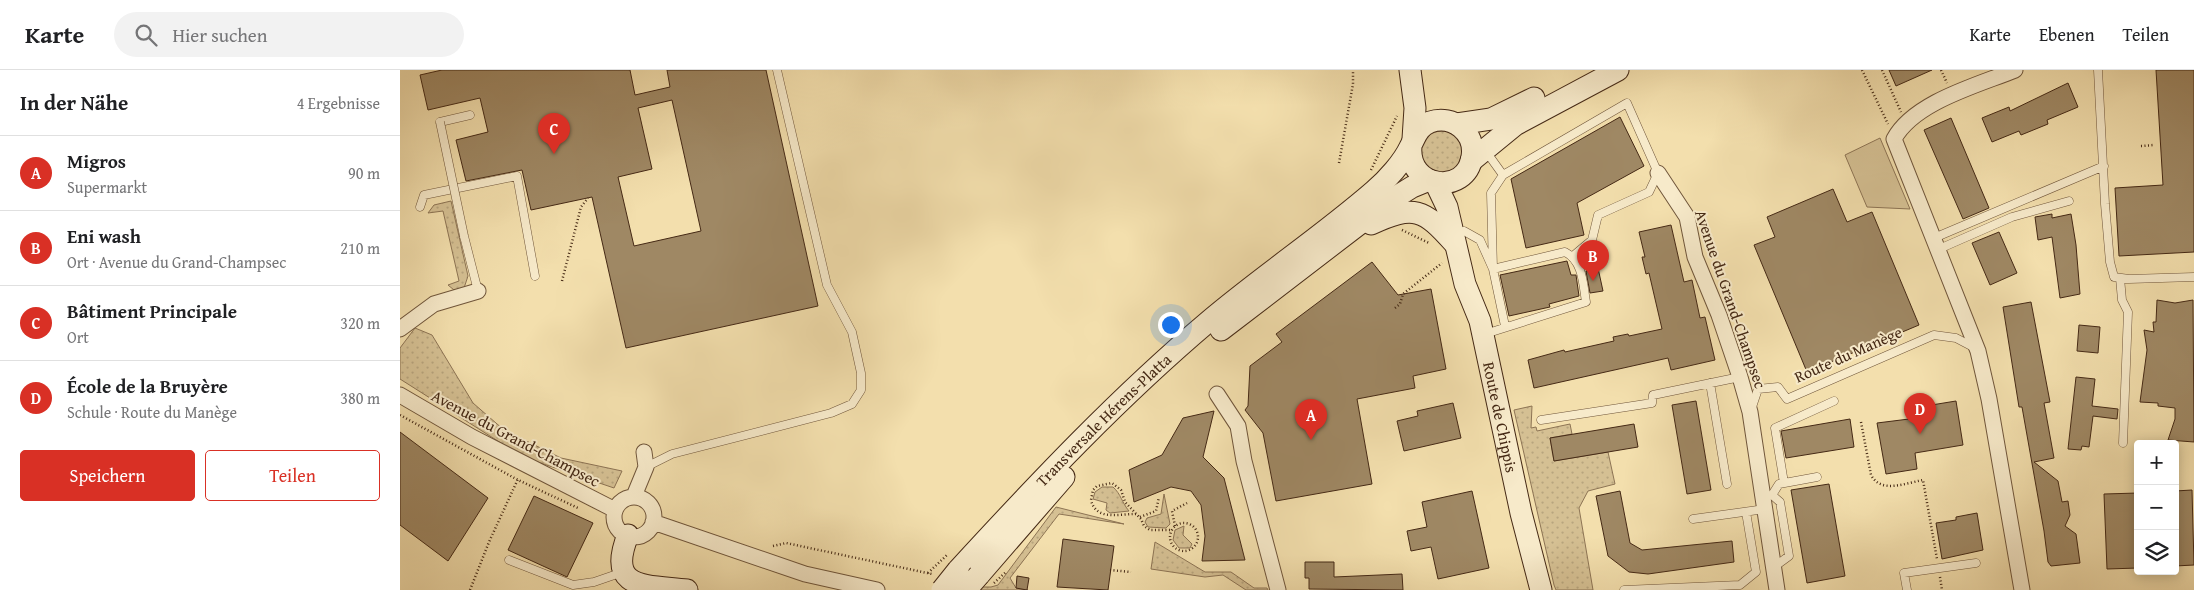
<!DOCTYPE html>
<html lang="de">
<meta charset="utf-8">
<style>
:root{--surface:#fff;--page:#f2f2f2;--text:#202124;--muted:#757577;--line:#e0e0e0;--accent:#d93025}
body{margin:0;font-family:"Gentium Book Plus",serif;background:var(--page);color:var(--text)}
.controls{position:absolute;right:15px;bottom:15px;display:grid;overflow:hidden;border-radius:5px;box-shadow:0 2px 12px #0003}
.controls button{width:45px;height:45px;display:grid;place-items:center;padding:0;border:0;border-bottom:1px solid var(--line);background:var(--surface);color:var(--text);font:25px sans-serif}
.you{position:absolute;left:770px;top:254px;width:18px;height:18px;margin:-12px;border:4px solid #fff;border-radius:50%;background:#1a73e8;box-shadow:0 0 0 8px #1a73e833}
.badge{display:grid;place-items:center;width:32px;height:32px;border-radius:50%;background:var(--accent);color:#fff;font-size:16px;font-weight:700}
.pin{position:absolute;translate:-50% -41px;filter:drop-shadow(0 1px 2px #0008)}
.pin::after{content:'';position:absolute;top:26px;width:18px;height:15px;background:inherit;clip-path:polygon(0 0,100% 0,50% 100%)}
.list{margin:0;padding:0;list-style:none}
h2{display:flex;justify-content:space-between;align-items:center;height:65px;margin:0;padding:0 20px;font-size:21px}
h2 small{font-size:16px;font-weight:400;color:var(--muted)}
.list li{display:grid;grid-template-columns:32px 1fr auto;gap:15px;align-items:center;box-sizing:border-box;height:75px;padding:0 20px;border-top:1px solid var(--line)}
.list b{display:block;font-size:19px;white-space:nowrap}
.list p{margin:0;font-size:16px;white-space:nowrap;color:var(--muted)}
.list em{font-size:16px;font-style:normal;color:var(--muted)}
.actions{display:flex;gap:10px;padding:15px 20px}
.actions a{flex:1;padding:11px 0;border:1px solid var(--accent);border-radius:5px;text-align:center;font-size:18px;color:var(--accent)}
.actions .main{background:var(--accent);color:#fff}
.icon{flex:none;width:28px;height:28px;fill:none;stroke:currentColor;stroke-width:2;stroke-linecap:round;stroke-linejoin:round}
.map{position:relative;flex:none;width:1794px;height:520px;overflow:hidden}
header{display:flex;align-items:center;gap:30px;box-sizing:border-box;height:70px;padding:0 25px;background:var(--surface);border-bottom:1px solid var(--line)}
header strong{font-size:24px}
nav{display:flex;gap:28px;margin-inline-start:auto;font-size:18px}
.search{width:350px;height:45px;background:var(--page);display:flex;align-items:center;gap:12px;box-sizing:border-box;padding:0 18px;border-radius:28px;color:var(--muted);font-size:19px}
main{display:flex}
aside{flex:1;background:var(--surface)}
.map>svg:first-child{display:block}
.grass{fill:url(#grass-dots);stroke:#8d7454}
.park{fill:#d5c093;stroke:#8d7454}
.building{fill:#9f8864;stroke:#452915;fill-rule:evenodd}
.lines{fill:none;stroke-linecap:round;stroke-linejoin:round}
.lane-casing{stroke:#70563b;stroke-width:9}
.street-casing{stroke:#70563b;stroke-width:17}
.secondary-casing{stroke:#452915;stroke-width:23}
.path{stroke:#452915;stroke-width:2.5;stroke-dasharray:1 2.5;stroke-linecap:butt}
.lane{stroke:#f7eaca;stroke-width:8}
.street{stroke:#f7eaca;stroke-width:15}
.secondary{stroke:#f7eaca;stroke-width:21}
.lane-bridge-casing{stroke:#70563b;stroke-width:9;stroke-linecap:butt}
.secondary-bridge-casing{stroke:#452915;stroke-width:23;stroke-linecap:butt}
.lane-bridge{stroke:#f7eaca;stroke-width:8}
.secondary-bridge{stroke:#f7eaca;stroke-width:21}
.labels{text-anchor:middle;stroke-width:4;stroke-linejoin:round;paint-order:stroke}
.street-label{font-size:16px;fill:#452915;stroke:#f7eaca}
</style>
<header>
<strong>Karte</strong>
<div class="search"><svg class="icon" aria-label="search" viewBox="0 0 24 24"><circle cx="10" cy="10" r="6"/><path d="M15 15l6 6"/></svg>Hier suchen</div>
<nav><a>Karte</a><a>Ebenen</a><a>Teilen</a></nav>
</header>
<main>
<aside>
<h2>In der Nähe<small>4 Ergebnisse</small></h2>
<ul class="list">
<li><span class="badge">A</span><div><b>Migros</b><p>Supermarkt</p></div><em>90 m</em></li>
<li><span class="badge">B</span><div><b>Eni wash</b><p>Ort · Avenue du Grand-Champsec</p></div><em>210 m</em></li>
<li><span class="badge">C</span><div><b>Bâtiment Principale</b><p>Ort</p></div><em>320 m</em></li>
<li><span class="badge">D</span><div><b>École de la Bruyère</b><p>Schule · Route du Manège</p></div><em>380 m</em></li>
</ul>
<div class="actions"><a class="main">Speichern</a><a>Teilen</a></div>
</aside>
<div class="map">
<svg width="1794" height="520" viewBox="0 0 1794 520">
<defs>
<pattern id="grass-dots" width="8" height="8" patternUnits="userSpaceOnUse" patternTransform="scale(1.25)"><rect width="8" height="8" fill="#d5c093"/><path d="M2 2h.1M6 6h.1" fill="none" stroke="#b8a57e" stroke-width="1.8" stroke-linecap="round"/></pattern>
</defs>
<rect width="100%" height="100%" fill="#f3dfad"/>
<filter id="stains"><feTurbulence type="fractalNoise" baseFrequency=".004" numOctaves="4"/><feColorMatrix values="0 0 0 0 .2 0 0 0 0 .09 0 0 0 0 .02 0 0 0 .5 -.17"/></filter>
<radialGradient id="worn" r=".72"><stop offset=".6" stop-color="#630" stop-opacity="0"/><stop offset="1" stop-color="#630" stop-opacity=".3"/></radialGradient>
<path class="grass" d="M1021 82a21 21 0 1 1 42 0a21 21 0 1 1-42 0Z
M51 131 68 206 64 218 54 220 48 215 59 211 43 141 28 143 34 135Z
M15 258 32 265 73 333 104 360 161 388 222 401 214 418 123 387 0 309V278Z
M1132 336 1131 358 1136 357 1137 361 1170 354 1172 364 1150 368 1154 391 1208 382 1215 414 1188 421 1179 438 1193 520H1156L1154 515 1114 340Z
M702 417H713C721 424 722 433 729 441L710 443 706 440 707 433 693 429 695 422Z
M764 424 770 454 766 458 748 457 745 452 747 448 761 444Z
M656 437 724 454 659 444 610 508 616 518 628 520H580L583 517H591L598 515Z
M784 456 783 465 792 474 790 478H779L773 470 775 460Z
M755 472 805 502H831L854 518H867L868 520H846L823 505 805 507 751 499Z"/>
<path class="park" d="M1480 68 1510 139 1467 137 1445 85Z"/>
<path class="building" d="M42 0H230L235 25 270 17 267 0H366L418 236 226 278 192 127 131 140 122 100 66 111 56 70 88 62 80 28 28 40 20 5ZM272 30 301 161 234 176 218 107 252 99 238 38Z
M1489 0H1532L1496 16Z
M1756 0H1794V182L1719 186 1715 118 1763 115Z
M1668 13 1678 37 1647 50 1648 54 1621 65 1619 61 1592 72 1582 48 1609 37 1610 41Z
M1220 47 1244 96 1177 133 1184 165 1126 178 1111 109Z
M1551 48 1589 138 1563 149 1524 60Z
M1433 119 1447 152 1472 142 1519 255 1407 302 1354 175 1375 167 1367 147Z
M1652 144V148L1671 144 1676 175 1680 224 1660 228 1652 167 1638 170 1635 147Z
M1271 155 1284 212 1292 210 1300 248 1305 247 1315 290 1271 300 1268 288 1134 318 1128 290 1164 280 1165 282 1214 271 1213 267 1228 264 1229 266 1262 259 1249 203 1246 204 1242 187H1245L1239 162Z
M1599 162 1617 203 1590 215 1572 173Z
M1167 191 1171 205H1176L1179 226 1149 234 1150 237 1109 246 1100 205Z
M972 192 998 225 1031 219 1046 299 1013 306 1015 318 957 329 972 414 876 431 863 363 845 340 848 336 850 296 882 272 876 264Z
M1198 198 1203 221 1190 223 1186 201Z
M1757 230 1775 233 1793 230 1794 372 1768 370 1775 349V338L1758 336V333L1740 332 1747 280 1744 260 1754 262 1753 252H1756Z
M1631 232 1650 332 1644 333 1654 388 1634 392 1658 411 1662 432 1668 431 1670 445 1665 456 1676 464 1680 493 1651 496 1648 492 1644 461 1622 337H1619L1603 237Z
M1679 255 1700 257 1698 283 1677 281Z
M1676 307 1695 309 1692 336 1718 339 1717 349 1693 346 1689 377 1682 376 1681 380 1668 379Z
M1296 331 1311 420 1287 424 1272 335Z
M1556 331 1563 375 1515 383 1517 399 1486 404 1477 353 1509 349 1507 339Z
M1053 333 1061 368 1004 381 997 351 1018 346 1017 341Z
M814 341 803 387 824 408 845 490 802 491 805 466 801 435 791 421 771 417 734 432 729 400 762 385 783 348Z
M1450 349 1454 377 1386 388 1381 361Z
M1234 354 1238 377 1154 391 1150 368Z
M0 362 88 428 48 491 0 455Z
M1429 414 1445 506 1407 513 1391 420Z
M1792 420 1794 495 1775 496V421Z
M1072 421 1089 498 1038 509 1031 477 1011 481 1007 461 1027 457 1022 432Z
M1220 421 1230 473 1242 480 1332 471 1334 492 1248 504 1229 502 1208 486 1196 426Z
M1738 423V498L1707 499 1704 424Z
M134 426 193 453 167 507 108 480Z
M1577 443 1583 480 1542 489 1536 453 1556 450V447Z
M663 469 714 476 708 520 657 517Z
M905 492H934V507L1002 504 1003 520 909 519V508H905Z
M617 506 629 508 627 520 616 518Z"/>
<g class="lines">
<g class="lane-casing">
<path id="lane" d="M1698 0 1705 134 1710 192 1714 207 1729 209 1794 207
M40 52 70 45
M1085 80 1103 105
M20 137 24 125 117 106 135 206
M1064 161 1080 170 1093 199 1165 182C1183 191 1183 214 1186 232L1085 264
M64 166 78 221
M1534 168 1704 96
M1539 179 1612 147 1669 131
M1720 208 1722 230 1728 242 1723 373
M1105 256 1093 199 1091 123 1103 105 1227 33 1258 103 1249 122 1198 145 1192 170 1173 186
M1310 313 1327 414
M1351 340 1358 319 1378 317 1387 329 1534 265 1556 268 1575 278
M1141 350 1252 333 1253 325 1340 307
M246 397 272 384 431 343 452 334 461 320V303L452 262 427 215 377 0
M1384 413 1375 358 1434 331
M1372 425 1379 414 1417 407
M1363 426 1372 425 1380 432 1389 486 1374 497
M1293 449 1365 439
M109 490 173 515 194 512 223 502
M1224 520 1340 515 1356 502 1346 442
M1507 520 1504 503 1576 493"/>
</g>
<g class="street-casing">
<path id="street" d="M1615 0C1578 15 1514 32 1494 69L1578 281 1589 329 1622 520
M1258 103 1287 147 1295 187 1319 245 1340 307 1350 342 1377 520
M0 259 34 234 78 221
M817 324 838 356 844 391 878 520
M0 325 72 367 215 440
M234 426 246 397 244 382
M214 447a20 20 0 1 1 40 0a20 20 0 1 1-40 0Z
M253 452 405 504 477 520"/>
</g>
<g class="secondary-casing">
<g id="secondary">
<path d="M1010 0 1015 38 1013 69"/>
<path d="M1057 54 1091 49 1134 28"/>
<path d="M1071 91 1115 55 1218 0"/>
<path id="s1" d="M1035 112 1047 137 1065 214 1080 251 1121 443 1141 520"/>
<path d="M971 154C1014 134 1024 139 1054 173"/>
<path d="M821 260 988 132 1012 117 1029 110"/>
<path d="M228 465C206 520 245 515 287 520"/>
<path id="s2" d="M558 500C638 413 719 327 809 251 862 206 921 167 974 121 987 110 1003 92 1010 77 1016 66 1018 57 1030 52 1053 44 1076 63 1072 87 1066 126 1007 119 1011 76"/>
<path d="M579 505 664 407"/>
</g>
</g>
<path class="path" d="M1462 0 1488 54
M1482 0 1501 42
M1541 0 1547 13
M1741 76 1754 75
M939 93 953 14V0
M971 100 997 46
M1002 160 1029 173
M162 211 181 137 188 128
M995 238 1000 234 1003 224 1042 193
M0 345 118 410 178 438
M1461 352 1471 405C1481 424 1506 413 1523 410L1537 489
M736 444C719 444 696 451 691 430L693 420 697 416 712 413 721 420 725 432 741 449 744 456 750 460H771
M740 447 756 441 759 427
M770 467a14 14 0 1 1 28 0a14 14 0 1 1-28 0Z
M775 456 772 441 787 433
M373 476 386 473 532 504
M710 500 731 502
M528 503 547 485
M1540 507 1542 520
M594 513 606 502
M70 520 89 472 118 409"/>
<use href="#lane" class="lane"/>
<use href="#street" class="street"/>
<use href="#secondary" class="secondary"/>
<g class="lane-bridge-casing">
<path id="lane-bridge" d="M40 52 64 166"/>
</g>
<g class="secondary-bridge-casing">
<path id="secondary-bridge" d="M542 520 558 500
M566 520 579 505"/>
</g>
<use href="#lane-bridge" class="lane-bridge"/>
<use href="#secondary-bridge" class="secondary-bridge"/>
</g>
<g class="labels">
<g class="street-label">
<text transform="translate(1331 229) rotate(71)" y="6">Avenue du Grand-Champsec</text>
<text transform="translate(1448 284) rotate(-24)" y="6">Route du Manège</text>
<text dy="6" stroke="none"><textPath href="#s1" startOffset="245">Route de Chippis</textPath></text>
<text dy="6" stroke="none"><textPath href="#s2" startOffset="209">Transversale Hérens-Platta</textPath></text>
<text transform="translate(116 368) rotate(28)" y="6">Avenue du Grand-Champsec</text>
</g>
</g>
<rect width="100%" height="100%" filter="url(#stains)"/>
<rect width="100%" height="100%" fill="url(#worn)"/>
</svg>
<div class="controls">
<button>+</button>
<button>−</button>
<button><svg class="icon" aria-label="layers" viewBox="0 0 24 24"><path d="M12 4l9 5-9 5-9-5zM3 14l9 5 9-5"/></svg></button>
</div>
<div class="you"></div>
<div class="pin badge" style="left:911px;top:370px">A</div>
<div class="pin badge" style="left:1193px;top:211px">B</div>
<div class="pin badge" style="left:154px;top:84px">C</div>
<div class="pin badge" style="left:1520px;top:364px">D</div>
</div>
</main>
